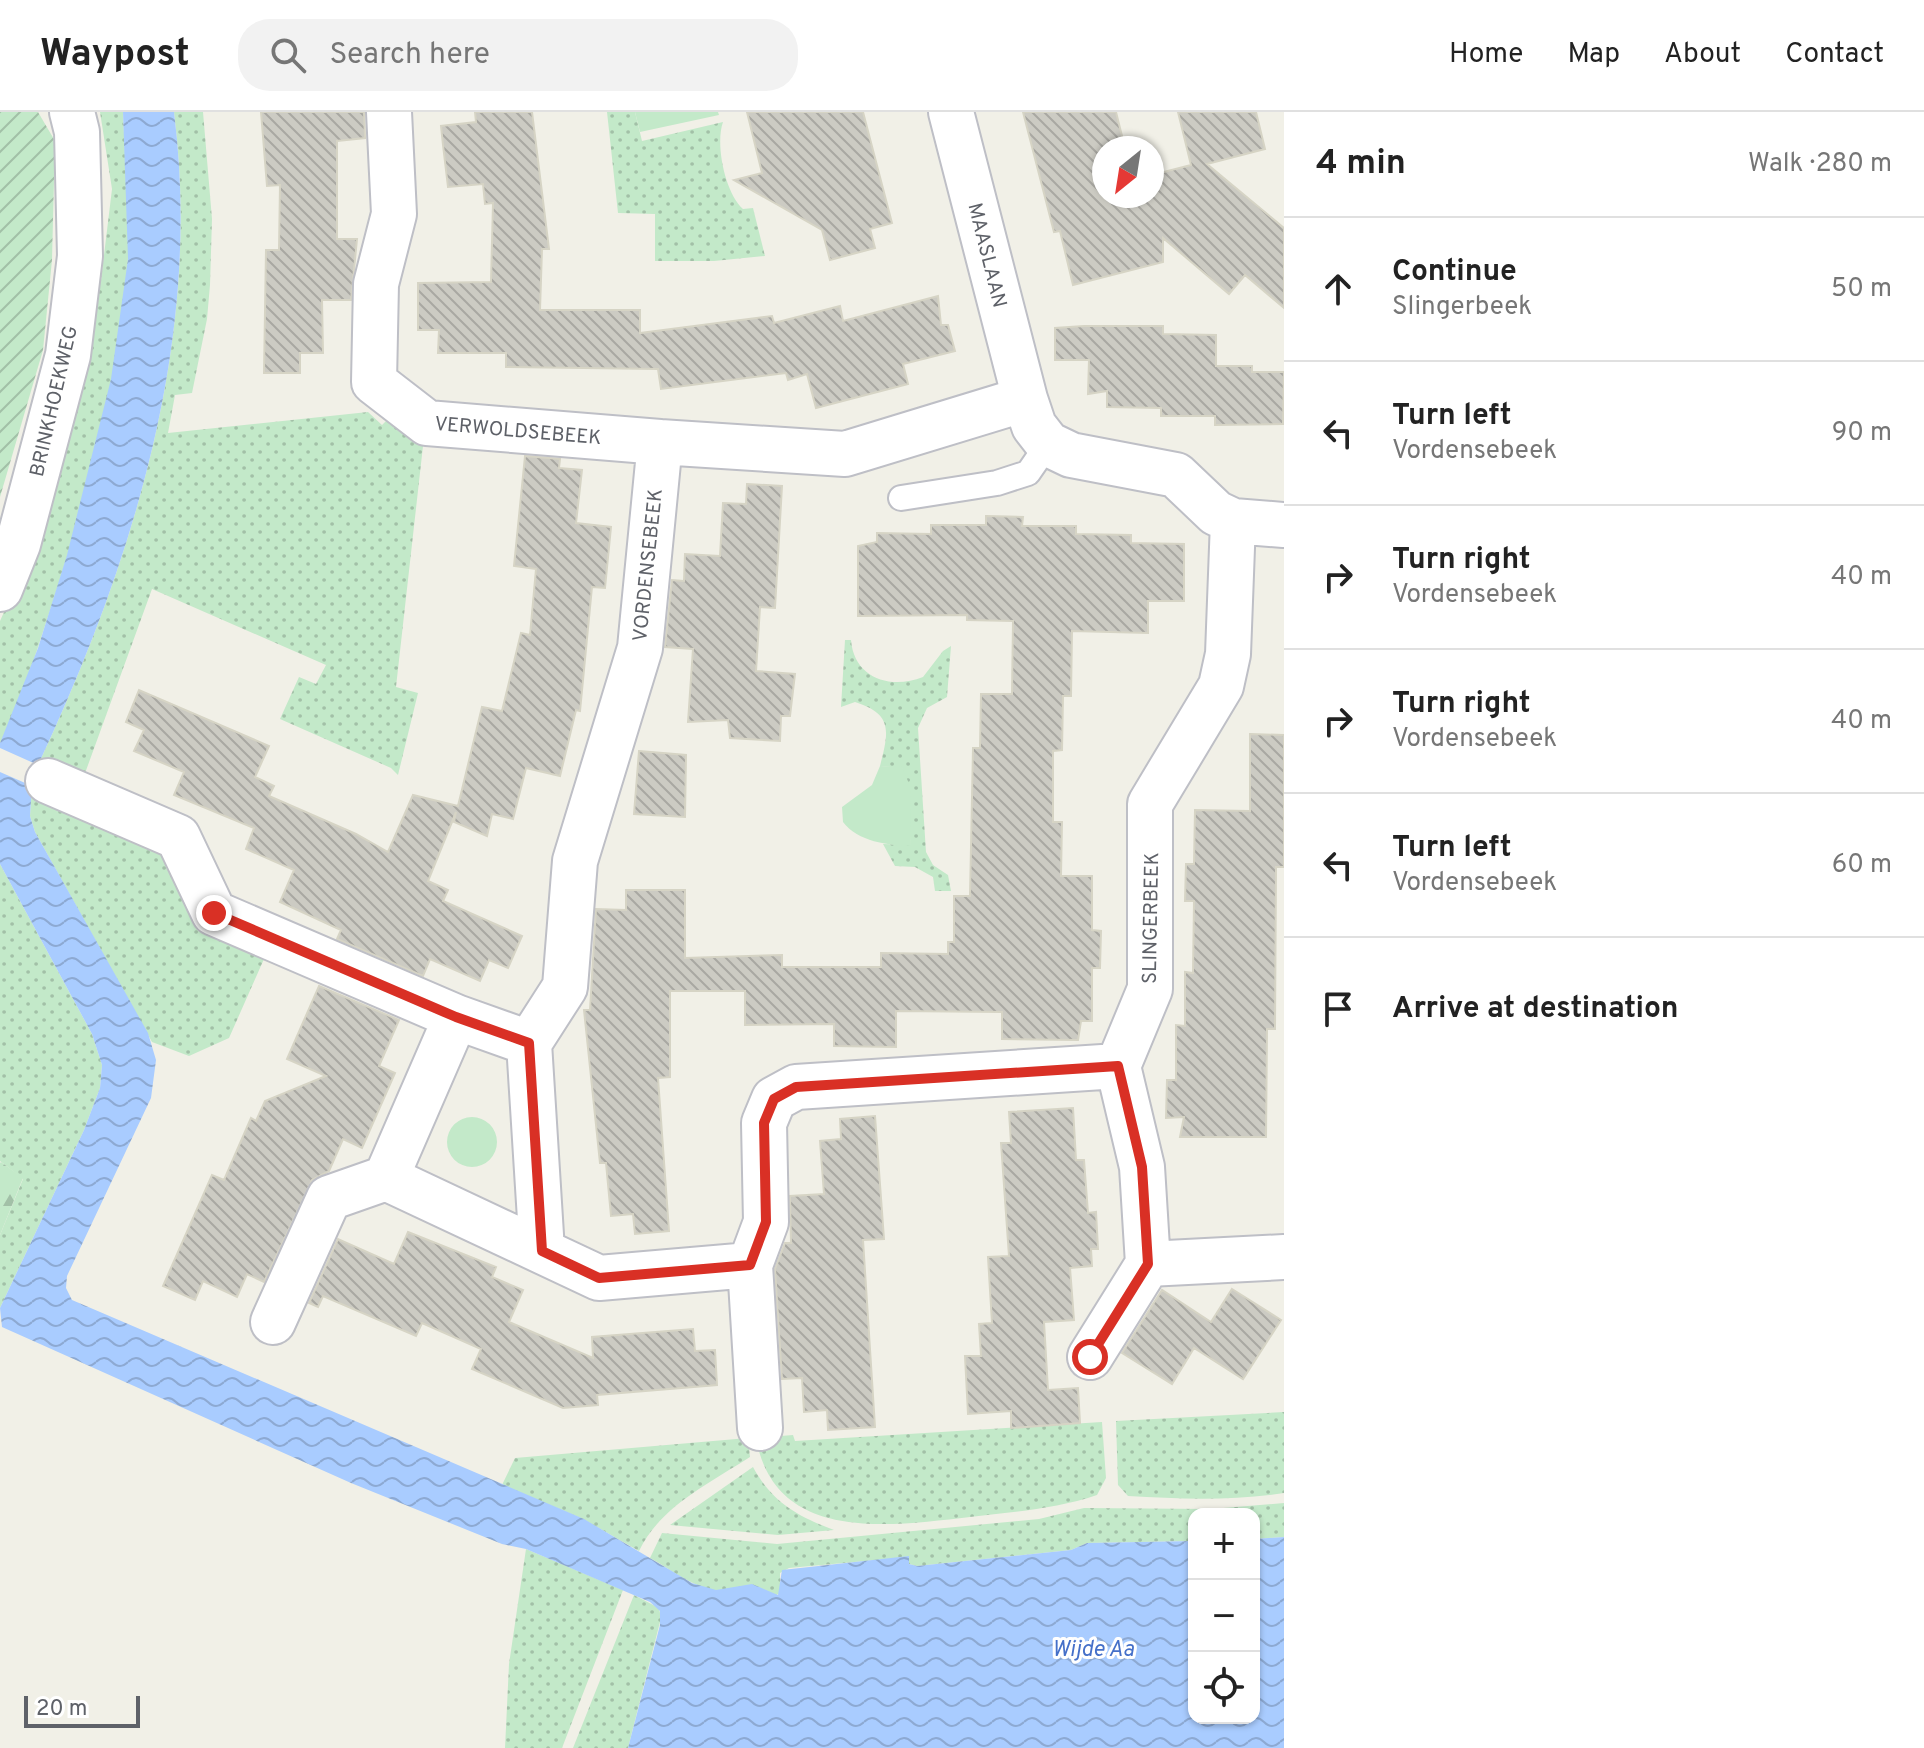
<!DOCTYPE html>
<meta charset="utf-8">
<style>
:root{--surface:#fff;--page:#f2f2f2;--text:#222;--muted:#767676;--line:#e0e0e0}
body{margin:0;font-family:Overpass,sans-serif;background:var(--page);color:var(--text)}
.controls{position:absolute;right:24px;bottom:24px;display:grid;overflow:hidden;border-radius:16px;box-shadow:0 2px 6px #0004}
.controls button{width:72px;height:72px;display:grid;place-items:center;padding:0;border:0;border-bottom:2px solid var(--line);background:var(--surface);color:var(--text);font:40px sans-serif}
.compass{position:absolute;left:1092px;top:24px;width:72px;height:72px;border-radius:50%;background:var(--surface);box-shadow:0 2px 6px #0004;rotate:210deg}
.scale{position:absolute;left:24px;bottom:20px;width:116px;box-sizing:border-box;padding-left:8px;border:4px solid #5e6168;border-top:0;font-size:22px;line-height:28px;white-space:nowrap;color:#5e6168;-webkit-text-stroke:6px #fff;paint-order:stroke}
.stop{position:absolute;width:24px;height:24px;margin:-18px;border:6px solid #d93025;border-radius:50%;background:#fff}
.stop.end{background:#d93025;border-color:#fff;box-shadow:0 2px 8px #0008}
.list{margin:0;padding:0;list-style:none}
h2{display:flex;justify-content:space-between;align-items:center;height:104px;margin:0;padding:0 32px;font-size:34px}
h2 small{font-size:26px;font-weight:400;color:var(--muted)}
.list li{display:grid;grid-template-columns:52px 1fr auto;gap:24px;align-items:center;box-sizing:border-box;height:144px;padding:0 32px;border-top:2px solid var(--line)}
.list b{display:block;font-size:30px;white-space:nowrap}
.list p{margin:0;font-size:26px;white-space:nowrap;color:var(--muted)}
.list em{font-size:26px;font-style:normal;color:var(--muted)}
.icon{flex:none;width:44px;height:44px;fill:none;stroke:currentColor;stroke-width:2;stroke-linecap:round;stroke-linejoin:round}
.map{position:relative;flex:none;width:1284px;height:1636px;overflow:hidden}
header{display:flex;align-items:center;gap:48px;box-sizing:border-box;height:112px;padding:0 40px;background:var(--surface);border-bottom:2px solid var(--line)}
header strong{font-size:38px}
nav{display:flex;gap:44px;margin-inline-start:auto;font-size:28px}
.search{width:560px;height:72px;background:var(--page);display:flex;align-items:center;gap:20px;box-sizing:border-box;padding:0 28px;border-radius:32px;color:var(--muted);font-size:30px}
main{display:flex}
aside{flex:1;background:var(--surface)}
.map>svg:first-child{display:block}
.grass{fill:url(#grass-dots)}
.forest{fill:url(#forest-firs)}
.park{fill:#c3e9c9}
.garden{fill:url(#garden-furrows)}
.water{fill:url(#water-waves)}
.building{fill:url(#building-back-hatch);stroke:#d6d4c5;stroke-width:2}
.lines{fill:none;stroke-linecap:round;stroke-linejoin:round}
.service-casing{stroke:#bebfc6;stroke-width:28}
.minor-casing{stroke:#bebfc6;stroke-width:48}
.service{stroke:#fff;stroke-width:24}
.minor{stroke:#fff;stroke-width:44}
.route{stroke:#d93025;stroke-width:10}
.labels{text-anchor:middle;stroke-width:6;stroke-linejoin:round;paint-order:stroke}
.street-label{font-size:20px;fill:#5e6168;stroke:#fff}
.water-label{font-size:22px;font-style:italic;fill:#4570c9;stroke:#fff}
</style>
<header>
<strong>Waypost</strong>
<div class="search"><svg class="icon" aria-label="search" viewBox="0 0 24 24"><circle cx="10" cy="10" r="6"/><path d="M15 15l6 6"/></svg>Search here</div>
<nav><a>Home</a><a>Map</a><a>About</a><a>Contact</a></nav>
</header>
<main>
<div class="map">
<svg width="1284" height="1636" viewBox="0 0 1284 1636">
<defs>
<pattern id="grass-dots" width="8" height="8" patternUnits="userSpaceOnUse" patternTransform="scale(2)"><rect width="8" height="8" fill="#c3e9c9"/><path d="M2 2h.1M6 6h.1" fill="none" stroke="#a2c0a7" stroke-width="1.8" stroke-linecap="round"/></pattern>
<pattern id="forest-firs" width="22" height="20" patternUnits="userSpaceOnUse" patternTransform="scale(2)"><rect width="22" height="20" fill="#c3e9c9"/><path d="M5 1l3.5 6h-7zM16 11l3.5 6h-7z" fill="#a2c0a7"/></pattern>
<pattern id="garden-furrows" width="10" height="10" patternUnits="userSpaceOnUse" patternTransform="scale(2)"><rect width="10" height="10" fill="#c3e9c9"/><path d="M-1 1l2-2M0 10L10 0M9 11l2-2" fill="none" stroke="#a2c0a7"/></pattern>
<pattern id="water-waves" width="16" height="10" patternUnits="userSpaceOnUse" patternTransform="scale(2)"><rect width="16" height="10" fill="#a9ccff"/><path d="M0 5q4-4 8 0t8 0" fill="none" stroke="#8da9d2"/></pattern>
<pattern id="building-back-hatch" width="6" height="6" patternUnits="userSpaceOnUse" patternTransform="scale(2)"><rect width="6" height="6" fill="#cccbc3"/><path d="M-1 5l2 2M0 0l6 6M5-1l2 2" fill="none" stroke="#a9a8a2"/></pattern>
</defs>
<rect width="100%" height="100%" fill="#f1f0e7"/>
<path class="grass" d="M100 0H123C125 48 129 97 128 146 124 259 89 376 55 483 39 532 23 585 0 631V509L26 451 101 168 112 77Z
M174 0H203L212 107 210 173 207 207 192 281 175 283 168 321 368 300 382 313 391 304 423 334 396 575 418 581 398 663 391 656 280 607 299 565 316 572 326 553 152 477 84 664 38 653C133 450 203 227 174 0Z
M607 0H635L642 29 723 10C715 32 725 81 743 97L753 96 765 144 714 149H655V102L618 101Z
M845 528H851C854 566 890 578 923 565L943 539 951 534 947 585 927 596 918 616 926 740 933 753 948 763 951 779H935L933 765 915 755 895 754 883 732 911 733 902 656 880 654C889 619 893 602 855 590L841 595Z
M32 674 167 730 268 838 229 926 189 944 152 930 35 720 30 704Z
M0 752 92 922 102 953 100 976 84 1018 0 1196V1123L23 1067 0 1049Z
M1284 1300V1381C1232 1389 1180 1387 1128 1384L1118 1373 1116 1309Z
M1102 1310 1106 1366 1097 1383C1056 1397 1012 1400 970 1405 890 1414 775 1432 756 1326L793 1323 795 1329Z
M748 1326 750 1345C708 1372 660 1395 639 1439L583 1407 502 1373 515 1346Z
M753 1355C772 1390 797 1404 834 1418L778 1423 670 1413Z
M1284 1391V1425L1254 1427V1402H1194V1429L1087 1431 1071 1438 917 1454 909 1452V1445L789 1456 780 1461V1481L775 1484C743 1466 738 1482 713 1478 691 1474 670 1457 650 1446L662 1421 777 1432 1039 1407 1084 1396 1211 1397Z
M526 1437 623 1478 562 1636H505L509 1552Z
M634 1483 659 1496 661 1506 628 1636H573Z"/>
<path class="forest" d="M1 1050 23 1066 0 1123V1051Z"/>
<path class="park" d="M635 0H718L719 3 640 20Z
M880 654 902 655 910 674 911 734C888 733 858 730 843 710L842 695 872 673Z
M447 1030a25 25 0 1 1 50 0a25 25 0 1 1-50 0Z"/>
<path class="garden" d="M0 0H38L55 29 52 148 43 238 0 385Z"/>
<path class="water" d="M123 0H174C203 227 133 450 38 653L0 636V631L38 536 67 443 111 267 128 147Z
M0 660 32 674 30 704 35 720 148 921 156 948 151 986 67 1164 66 1176 72 1188 584 1407 692 1471 716 1478 752 1472 778 1483 782 1458 909 1444V1452L917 1454 1071 1438 1087 1431 1194 1429V1606H1254V1427L1284 1425V1636H628L660 1513V1499L650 1490 526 1437 502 1432 351 1371 2 1215 0 1196 84 1018 100 976 102 953 92 922 0 752Z"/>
<path class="building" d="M261 0H364L365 26 337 29V127H357L351 188H322L323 241H300V261H264L266 138H279L280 73 267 74Z
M475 0H532L549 137H542L540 198H640V221L772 204 774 211 840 194 843 209 938 184 941 213H948L955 239 903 252 908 272 816 296 807 262 788 268 786 261 661 277 658 257 506 255V241H438L439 218H418V171L491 170 493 91 485 92 483 72 448 75 443 33 441 14 476 10Z
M747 0H863L892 111 870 117 875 136 830 148 822 118 734 68 762 61Z
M1023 0H1116L1125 36H1104V84H1152V63L1191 53 1178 0H1256L1265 37 1207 52 1284 116V196L1245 163 1229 182 1163 126V150L1073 173 1060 119 1054 120Z
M1084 214H1163V222L1216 223V254H1252V260H1284L1283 312 1215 313V304H1161V296L1107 295V279L1088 282 1089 248H1055V216Z
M525 344 560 347 559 356 582 358 576 411 611 415 605 476 592 475 580 599 576 598 560 664 526 656 513 707 492 702 487 724 454 710 456 700 428 769 448 778 443 789 522 824 508 856 489 848 480 869 430 847 423 864 337 827 341 818 280 790 294 758 246 737 254 716 174 683 184 660 134 639 144 618 126 610 139 578 269 634 255 665 274 674 269 684 356 722 388 740 413 683 458 694 482 595 502 599 521 521 530 523 536 457 514 454Z
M747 372 782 374 775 496 760 495 756 559 795 562 790 604H781L780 629 730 626 728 608 688 610 693 537 665 535 672 468 684 469 685 442 720 444 723 391 746 392Z
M986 404 1023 405 1022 414H1076V422L1131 423V431L1184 432V489H1148V521L1072 519 1071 584H1063L1062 638 1053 639V710H1062L1061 764H1092V818L1101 819 1100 856H1092V909H1081L1078 928 1002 927V900L896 899V935L834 934V912L745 913V879H670V965L658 966 669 1119 635 1122 633 1102 611 1104 606 1051H600L584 898H590L596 797 626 798V778H685V846L782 843V855H881V841L948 842V830H954V784H970L973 636H980L981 582H1012L1013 509 967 508V503L858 504V434L877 430V421L931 422V413H986Z
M1250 622 1284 623V755H1276L1275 917H1267L1266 1025H1180L1184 1005 1166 1006 1167 968H1176V913L1185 914V860L1193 861 1194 789H1185L1186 752H1194L1195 698 1250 699Z
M639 639 686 643 685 705 634 702Z
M319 874 399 908 379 954 395 961 362 1036 343 1027 329 1059 312 1068 264 1170 247 1162 237 1185 203 1169 195 1188 163 1174 212 1063 224 1068 251 1006 256 1009 265 989 326 964 287 947Z
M1073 996 1076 1048H1084L1088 1101 1096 1100 1098 1137H1091L1092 1154 1070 1156 1074 1208 1044 1210 1048 1278 1078 1276 1080 1311 1011 1316V1299L968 1302 965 1244H981L979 1212 992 1211 988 1145 1009 1144 1001 1031H1011L1009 1000Z
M875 1004 884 1127 863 1128 875 1315 828 1318 827 1298 804 1300 802 1266 782 1267 775 1157 785 1131H791L790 1084 824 1082 820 1029 841 1027 840 1007Z
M408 1120 496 1155 492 1165 523 1178 509 1210 593 1246 592 1225 693 1217 695 1239 715 1238 717 1273 597 1283 598 1293 563 1296 472 1257 481 1237 422 1211 416 1224 323 1184 318 1195 309 1191 338 1127 394 1152Z
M1232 1177 1281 1208 1243 1267 1194 1236 1172 1272 1122 1241 1162 1178 1211 1210Z"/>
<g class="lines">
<g class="service-casing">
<path id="service" d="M901 386 997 371 1028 361 1048 332"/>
</g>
<g class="minor-casing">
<path id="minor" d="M389 0 394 102 376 172 374 270 427 311 660 330
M951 0 1025 287 1034 314 1048 332 1071 343 1176 363 1216 401 1233 409 1284 413
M0 477 18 432 68 243 80 144 77 20 72 0
M48 669 178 725 214 801 456 905 529 931 542 1139
M529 931 565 875 575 749 640 536 660 330 845 342 1025 287
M386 1066 456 905
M1148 1152 1284 1145
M273 1210 329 1086 386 1066 599 1166 750 1153
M1090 1245 1148 1152 1142 1055 1118 954 1150 877V692L1221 574 1228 542 1233 409
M760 1316 750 1153 766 1110 764 1011 774 987 796 975 1118 954"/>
</g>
<use href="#service" class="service"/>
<use href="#minor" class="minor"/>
</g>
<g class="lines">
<path class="route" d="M214 801 456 905 529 931 542 1139 599 1166 750 1153 766 1110 764 1011 774 987 796 975 1118 954 1142 1055 1148 1152 1090 1245"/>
</g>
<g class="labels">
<g class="street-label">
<text transform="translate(988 143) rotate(76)" y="7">MAASLAAN</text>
<text transform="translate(53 289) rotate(-77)" y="7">BRINKHOEKWEG</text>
<text transform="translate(518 318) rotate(5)" y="7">VERWOLDSEBEEK</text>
<text transform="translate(647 453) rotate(-84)" y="7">VORDENSEBEEK</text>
<text transform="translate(1150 806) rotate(-89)" y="7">SLINGERBEEK</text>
</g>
<g class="water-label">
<text x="1093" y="1544">Wijde Aa</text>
</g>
</g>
</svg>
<div class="controls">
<button>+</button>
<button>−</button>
<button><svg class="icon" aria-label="locate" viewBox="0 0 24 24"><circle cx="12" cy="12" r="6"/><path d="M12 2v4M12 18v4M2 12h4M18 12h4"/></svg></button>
</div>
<svg class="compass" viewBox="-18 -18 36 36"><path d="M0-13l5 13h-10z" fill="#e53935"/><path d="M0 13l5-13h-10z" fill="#767676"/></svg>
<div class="scale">20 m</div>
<div class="stop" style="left:1090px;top:1245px"></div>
<div class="stop end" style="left:214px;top:801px"></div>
</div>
<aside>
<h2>4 min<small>Walk · 280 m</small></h2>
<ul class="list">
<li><svg class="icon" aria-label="ahead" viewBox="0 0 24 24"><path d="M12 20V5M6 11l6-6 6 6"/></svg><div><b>Continue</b><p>Slingerbeek</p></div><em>50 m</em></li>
<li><svg class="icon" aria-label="left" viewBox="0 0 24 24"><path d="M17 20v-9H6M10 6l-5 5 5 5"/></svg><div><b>Turn left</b><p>Vordensebeek</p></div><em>90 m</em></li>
<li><svg class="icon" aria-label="right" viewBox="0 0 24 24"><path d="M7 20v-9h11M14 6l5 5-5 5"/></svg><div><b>Turn right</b><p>Vordensebeek</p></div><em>40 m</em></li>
<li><svg class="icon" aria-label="right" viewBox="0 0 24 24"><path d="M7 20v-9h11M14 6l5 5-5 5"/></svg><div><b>Turn right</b><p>Vordensebeek</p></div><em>40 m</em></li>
<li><svg class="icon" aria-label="left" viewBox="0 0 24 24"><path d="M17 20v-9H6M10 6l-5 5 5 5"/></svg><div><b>Turn left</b><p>Vordensebeek</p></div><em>60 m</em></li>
<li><svg class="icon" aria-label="arrive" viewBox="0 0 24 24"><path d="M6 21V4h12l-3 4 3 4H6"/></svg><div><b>Arrive at destination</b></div></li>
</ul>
</aside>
</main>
